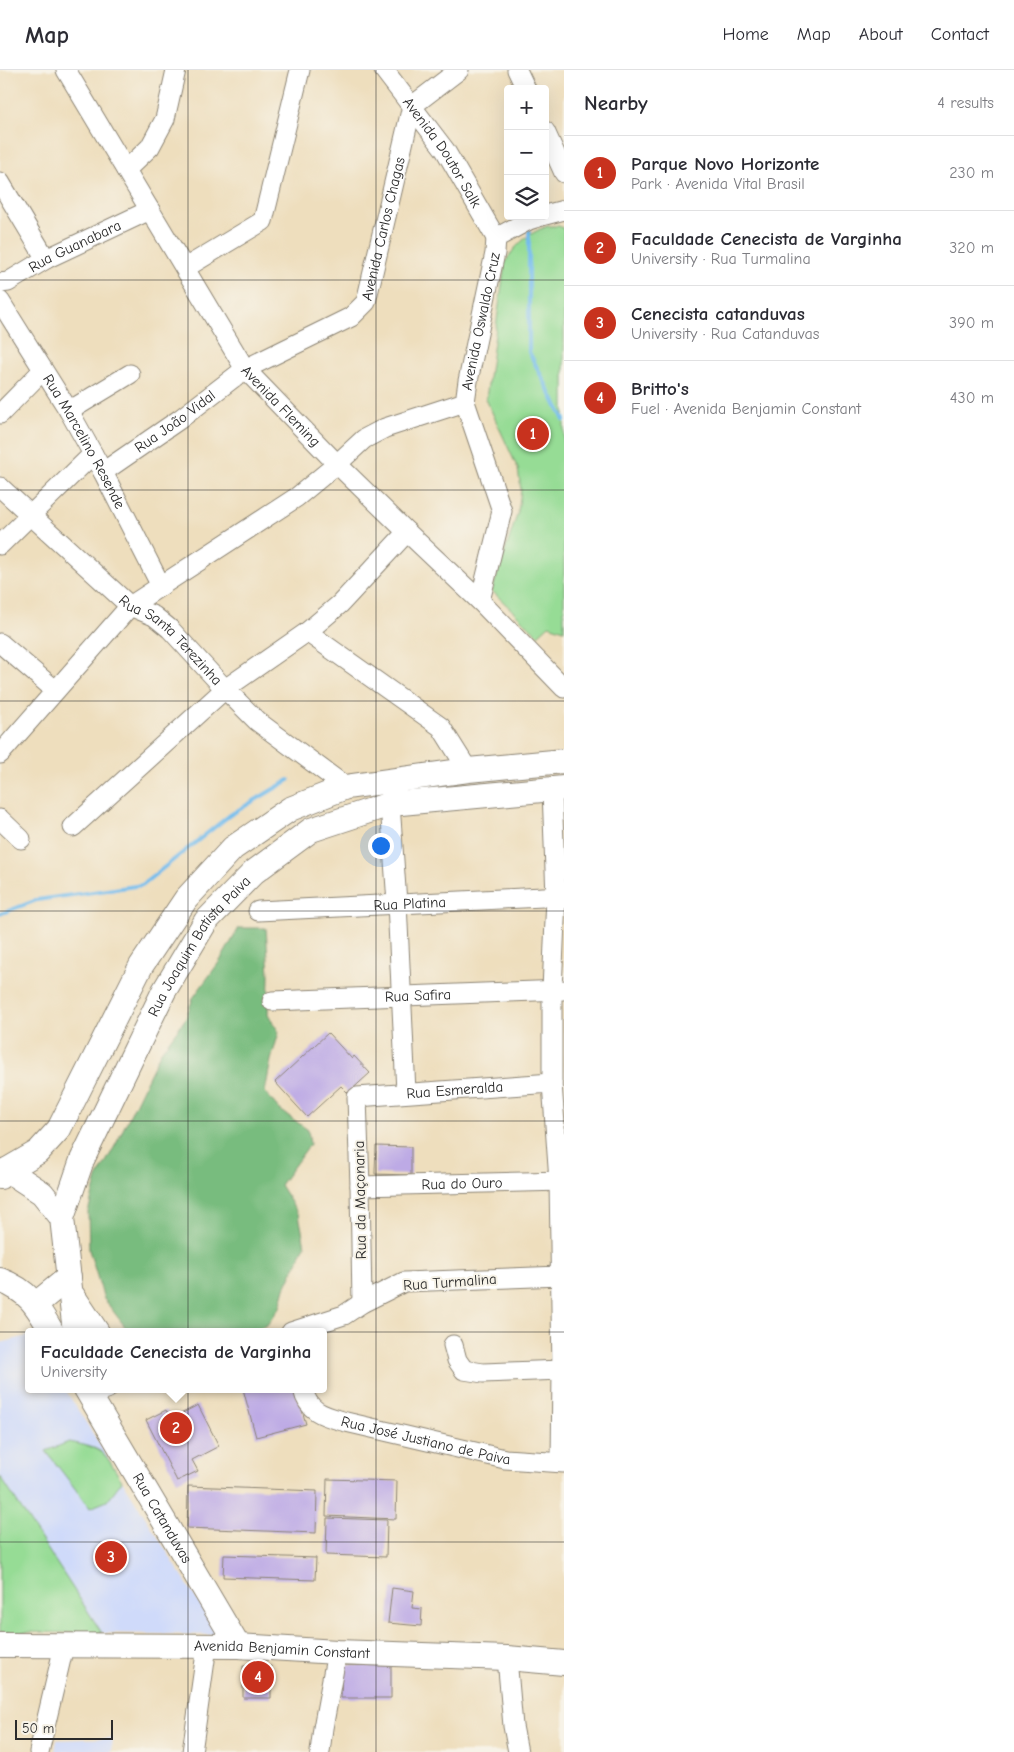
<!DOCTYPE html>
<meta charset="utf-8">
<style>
:root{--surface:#fff;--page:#f7f7f7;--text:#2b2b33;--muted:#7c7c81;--line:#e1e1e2;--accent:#c8321e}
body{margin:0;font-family:"Comic Neue",sans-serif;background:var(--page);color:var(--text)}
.controls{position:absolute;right:15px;top:15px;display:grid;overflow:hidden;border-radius:5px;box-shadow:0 5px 20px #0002}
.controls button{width:45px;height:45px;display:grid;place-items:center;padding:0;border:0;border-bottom:1px solid var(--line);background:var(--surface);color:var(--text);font:25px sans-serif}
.scale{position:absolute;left:15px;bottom:12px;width:98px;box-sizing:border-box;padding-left:5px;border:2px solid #2b2b2b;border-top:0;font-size:14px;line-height:18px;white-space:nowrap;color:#2b2b2b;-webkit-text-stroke:4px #f7f3e8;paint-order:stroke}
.you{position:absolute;left:380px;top:775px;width:18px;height:18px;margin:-12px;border:4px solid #fff;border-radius:50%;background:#1a73e8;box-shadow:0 0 0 8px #1a73e833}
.badge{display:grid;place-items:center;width:32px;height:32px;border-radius:50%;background:var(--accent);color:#fff;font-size:16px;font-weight:700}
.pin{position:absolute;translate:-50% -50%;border:2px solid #fff;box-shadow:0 1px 5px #0006}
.popup{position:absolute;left:25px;top:1258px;width:302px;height:65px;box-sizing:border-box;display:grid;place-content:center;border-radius:5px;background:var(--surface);filter:drop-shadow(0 1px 4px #0005);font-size:16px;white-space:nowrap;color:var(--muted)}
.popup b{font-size:19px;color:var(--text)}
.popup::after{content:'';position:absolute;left:50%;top:100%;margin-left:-10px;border:10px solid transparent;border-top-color:var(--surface)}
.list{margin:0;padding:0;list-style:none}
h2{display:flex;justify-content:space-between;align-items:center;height:65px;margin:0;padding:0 20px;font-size:21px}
h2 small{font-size:16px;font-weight:400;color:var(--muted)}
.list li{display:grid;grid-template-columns:32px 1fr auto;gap:15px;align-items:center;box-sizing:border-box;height:75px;padding:0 20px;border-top:1px solid var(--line)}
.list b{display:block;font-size:19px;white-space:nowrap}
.list p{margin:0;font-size:16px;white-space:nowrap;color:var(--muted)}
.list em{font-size:16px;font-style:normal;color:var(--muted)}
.icon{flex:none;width:28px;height:28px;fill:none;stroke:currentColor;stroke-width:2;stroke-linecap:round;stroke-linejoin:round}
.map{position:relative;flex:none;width:564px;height:1682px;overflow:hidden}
header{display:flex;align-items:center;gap:30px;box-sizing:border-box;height:70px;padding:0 25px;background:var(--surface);border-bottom:1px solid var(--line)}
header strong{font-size:24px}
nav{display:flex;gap:28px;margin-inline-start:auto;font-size:18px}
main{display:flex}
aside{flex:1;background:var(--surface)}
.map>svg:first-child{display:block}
.built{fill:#cfdafa}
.green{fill:#96dc95;stroke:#608460}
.forest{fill:#78bc7e;stroke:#527454}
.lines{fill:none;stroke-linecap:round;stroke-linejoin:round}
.stream{stroke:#75bded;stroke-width:4}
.building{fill:#bdaae5}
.minor-casing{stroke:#8c8474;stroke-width:21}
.major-casing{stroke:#8c8474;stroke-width:26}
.minor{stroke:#fff;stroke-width:19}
.major{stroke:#fff;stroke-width:24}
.grid{fill:none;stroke:#2b2b2b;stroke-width:1;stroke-opacity:0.55}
.labels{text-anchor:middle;stroke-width:4;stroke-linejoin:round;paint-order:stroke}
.street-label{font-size:15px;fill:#2b2b2b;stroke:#f7f3e8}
</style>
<header>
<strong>Map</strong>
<nav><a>Home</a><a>Map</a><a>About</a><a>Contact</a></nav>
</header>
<main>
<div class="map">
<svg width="564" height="1682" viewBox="0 0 564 1682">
<rect width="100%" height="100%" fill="#f7f3e8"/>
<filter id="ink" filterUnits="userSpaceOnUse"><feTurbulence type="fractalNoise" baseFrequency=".02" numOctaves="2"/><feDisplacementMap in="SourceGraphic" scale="10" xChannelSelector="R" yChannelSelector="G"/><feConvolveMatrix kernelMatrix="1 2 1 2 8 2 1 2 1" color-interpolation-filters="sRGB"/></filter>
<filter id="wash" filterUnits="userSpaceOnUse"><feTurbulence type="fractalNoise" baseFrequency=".0096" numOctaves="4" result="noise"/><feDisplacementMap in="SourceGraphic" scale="20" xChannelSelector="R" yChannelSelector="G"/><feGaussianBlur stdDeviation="1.12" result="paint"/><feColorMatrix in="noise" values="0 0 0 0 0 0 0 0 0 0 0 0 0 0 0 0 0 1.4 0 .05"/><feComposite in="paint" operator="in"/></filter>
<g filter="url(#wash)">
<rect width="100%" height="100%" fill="#eedebd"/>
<path class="built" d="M28 1266 29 1319H65L219 1565 102 1563 0 1406V1273Z
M113 1668 111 1682H55L57 1670Z"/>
<path class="green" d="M548 156H558L564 158V560L549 555 538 565 492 521 518 442 521 420 518 399 486 329 505 193C515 175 528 163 548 156Z
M69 1372C106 1379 103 1381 122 1411L107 1431 90 1438 46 1381Z
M0 1406 102 1563 0 1562Z"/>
<path class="forest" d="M239 858H266L269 905 268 945 279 962 271 990 265 1022 279 1039 308 1060 310 1074 280 1115 299 1145 305 1176 285 1218 280 1237 267 1255 250 1262H129L104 1229 89 1180 88 1142 97 1108 116 1074 160 983 186 948 193 928 220 891Z"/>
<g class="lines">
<path class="stream" d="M529 161V282L564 350
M0 844 37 830 142 815 230 745 289 710"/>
</g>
<g id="blocks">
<path class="building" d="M328 963 352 989 354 986 370 1003 348 1023 341 1016 307 1047 275 1012Z
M376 1076 411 1077V1105L375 1104Z
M243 1319H296L306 1354 256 1367Z
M198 1335 219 1376 192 1390 198 1401 177 1411 146 1350 166 1340 171 1349Z
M327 1409 397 1411 396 1449 326 1446Z
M188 1416 317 1421 316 1463 187 1458Z
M327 1448 387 1450 386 1487 326 1485Z
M224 1485 316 1488 315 1510 223 1507Z
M392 1518 414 1521 412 1538 422 1539 421 1556 388 1553Z
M342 1595 391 1596V1628H341Z
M243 1596H271V1628H243Z"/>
</g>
</g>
<g filter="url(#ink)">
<use href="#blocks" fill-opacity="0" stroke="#8c8474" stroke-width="1"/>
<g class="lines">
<g class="minor-casing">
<g id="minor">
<path id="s1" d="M66 0 245 299 337 394 407 462 480 531 564 618"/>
<path id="s2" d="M384 0 445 80 496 168"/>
<path d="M517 0 526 19"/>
<path d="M545 61 564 103"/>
<path d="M126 100 150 77 165 49 176 0"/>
<path d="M0 112 46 189"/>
<path d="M545 145 564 140"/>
<path d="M185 198 263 151 300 0"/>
<path id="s3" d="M0 213 8 212 46 189 150 140"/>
<path id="s4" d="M0 231 69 341 103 402 161 516"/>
<path d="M465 332 502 441 480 531"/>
<path d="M69 341 130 304"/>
<path d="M0 344 43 300"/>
<path id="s5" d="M103 402 180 349 245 299 351 247 366 232 412 36 459 0"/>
<path id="s6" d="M0 417 130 536 154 546 170 559 225 619 257 651 346 717"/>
<path d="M0 475 93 384"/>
<path d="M307 562 441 657 468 700"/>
<path d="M0 573 55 620"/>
<path id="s7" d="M0 684 130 536 297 427 337 394 364 369 385 358 465 332 468 311 495 183 496 168 529 150 542 146"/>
<path d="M552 720 556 827 552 920V1013L559 1111 562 1300 561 1392"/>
<path d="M390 734 397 833 406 1022"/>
<path d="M0 749 21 769"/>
<path d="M73 757 225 619 307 562 340 534 407 462"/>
<path id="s8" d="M258 841 564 826"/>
<path id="s9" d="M272 931 563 920"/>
<path id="s10" d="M360 1116 564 1111"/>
<path id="s11" d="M362 1233 360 1116 357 1027 552 1013"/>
<path d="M291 1262 344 1245 362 1233 404 1212 560 1206"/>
<path d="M453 1275 457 1290 464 1300 483 1303 562 1300"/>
<path id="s12" d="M303 1319C308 1343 325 1346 346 1352L505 1389 564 1393"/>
<path d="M89 1324 107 1319"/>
<path d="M507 1588 513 1656 518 1682"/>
<path d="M39 1682 64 1576"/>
<path d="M192 1682 207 1576"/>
<path d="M320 1682 323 1658 337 1582"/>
</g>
</g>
<g class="major-casing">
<g id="major">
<path d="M7 1100 42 1123 62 1148"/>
<path d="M0 1107 7 1100 38 1082 59 1059 141 896 186 829 233 778 290 739 346 717 468 700 564 691"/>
<path d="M0 1210C29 1221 37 1236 52 1262"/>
<path d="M73 1226 97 1262"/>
<path d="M36 1234 69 1207"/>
<path id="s13" d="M75 1262 62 1148 82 1090 164 921 206 851 254 802 311 760 390 734 564 718"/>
<path id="s14" d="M86 1319 238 1576"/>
<path id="s15" d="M0 1575 238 1576 337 1582 507 1588 564 1593"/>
</g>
</g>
<use href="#minor" class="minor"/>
<use href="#major" class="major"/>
</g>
</g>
<path class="grid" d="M188 0V1682M376 0V1682M0 210H564M0 420H564M0 631H564M0 841H564M0 1051H564M0 1262H564M0 1472H564"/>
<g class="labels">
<g class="street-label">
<text dy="5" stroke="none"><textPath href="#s2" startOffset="101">Avenida Doutor Salk</textPath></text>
<text dy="5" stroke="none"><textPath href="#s5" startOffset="390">Avenida Carlos Chagas</textPath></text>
<text dy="5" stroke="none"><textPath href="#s3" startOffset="84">Rua Guanabara</textPath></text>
<text dy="5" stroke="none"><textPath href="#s7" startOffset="675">Avenida Oswaldo Cruz</textPath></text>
<text dy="5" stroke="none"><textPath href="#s1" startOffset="400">Avenida Fleming</textPath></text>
<text dy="5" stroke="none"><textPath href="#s5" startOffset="88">Rua João Vidal</textPath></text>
<text dy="5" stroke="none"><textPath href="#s4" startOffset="164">Rua Marcelino Resende</textPath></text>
<text dy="5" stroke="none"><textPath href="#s6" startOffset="230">Rua Santa Terezinha</textPath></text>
<text dy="5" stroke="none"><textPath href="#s8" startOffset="152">Rua Platina</textPath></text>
<text dy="5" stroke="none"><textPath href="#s13" startOffset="421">Rua Joaquim Batista Paiva</textPath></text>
<text dy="5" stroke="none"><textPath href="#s9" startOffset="146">Rua Safira</textPath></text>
<text dy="5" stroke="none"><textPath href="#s11" startOffset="304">Rua Esmeralda</textPath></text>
<text dy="5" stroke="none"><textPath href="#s10" startOffset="102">Rua do Ouro</textPath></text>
<text transform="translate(360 1130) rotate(-91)" y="5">Rua da Maçonaria</text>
<text transform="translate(450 1212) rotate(-4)" y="5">Rua Turmalina</text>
<text dy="5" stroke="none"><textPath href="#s12" startOffset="140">Rua José Justiano de Paiva</textPath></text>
<text dy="5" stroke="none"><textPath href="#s14" startOffset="150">Rua Catanduvas</textPath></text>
<text dy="5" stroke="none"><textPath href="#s15" startOffset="282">Avenida Benjamin Constant</textPath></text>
</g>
</g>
</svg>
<div class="controls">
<button>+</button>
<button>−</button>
<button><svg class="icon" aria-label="layers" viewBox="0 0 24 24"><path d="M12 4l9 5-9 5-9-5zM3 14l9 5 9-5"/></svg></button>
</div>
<div class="scale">50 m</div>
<div class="you"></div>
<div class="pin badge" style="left:533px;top:364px">1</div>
<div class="pin badge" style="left:176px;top:1358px">2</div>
<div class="popup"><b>Faculdade Cenecista de Varginha</b>University</div>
<div class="pin badge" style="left:111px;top:1487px">3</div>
<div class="pin badge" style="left:258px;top:1607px">4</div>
</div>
<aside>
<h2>Nearby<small>4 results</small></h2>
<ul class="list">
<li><span class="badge">1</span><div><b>Parque Novo Horizonte</b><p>Park · Avenida Vital Brasil</p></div><em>230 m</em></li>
<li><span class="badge">2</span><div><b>Faculdade Cenecista de Varginha</b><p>University · Rua Turmalina</p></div><em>320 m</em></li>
<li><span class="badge">3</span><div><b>Cenecista catanduvas</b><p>University · Rua Catanduvas</p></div><em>390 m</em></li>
<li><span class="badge">4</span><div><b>Britto's</b><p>Fuel · Avenida Benjamin Constant</p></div><em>430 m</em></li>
</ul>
</aside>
</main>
